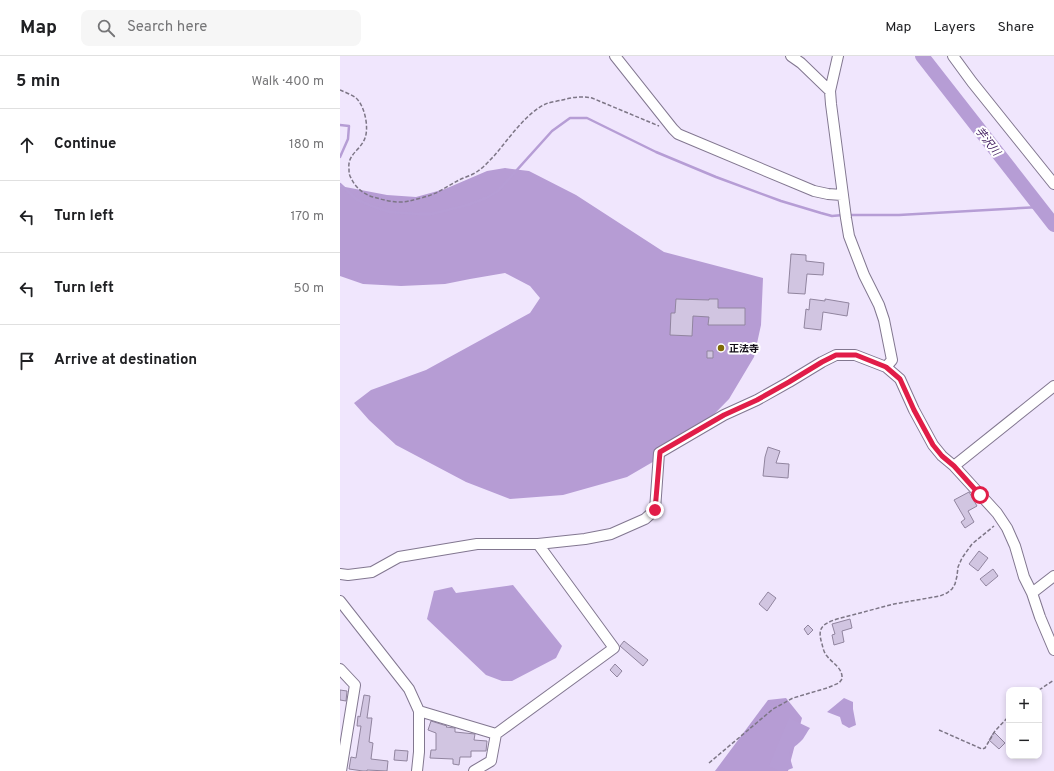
<!DOCTYPE html>
<meta charset="utf-8">
<style>
:root{--surface:#fff;--page:#f6f6f6;--text:#202124;--muted:#757577;--line:#e0e0e0}
body{margin:0;font-family:Overpass,"Noto Sans JP",sans-serif;background:var(--page);color:var(--text)}
.controls{position:absolute;right:12px;bottom:12px;display:grid;overflow:hidden;border-radius:8px;box-shadow:0 2px 6px #0003}
.controls button{width:36px;height:36px;display:grid;place-items:center;padding:0;border:0;border-bottom:1px solid var(--line);background:var(--surface);color:var(--text);font:20px sans-serif}
.stop{position:absolute;width:12px;height:12px;margin:-9px;border:3px solid #e11d48;border-radius:50%;background:#fff}
.stop.end{background:#e11d48;border-color:#fff;box-shadow:0 1px 4px #0008}
.list{margin:0;padding:0;list-style:none}
h2{display:flex;justify-content:space-between;align-items:center;height:52px;margin:0;padding:0 16px;font-size:17px}
h2 small{font-size:13px;font-weight:400;color:var(--muted)}
.list li{display:grid;grid-template-columns:26px 1fr auto;gap:12px;align-items:center;box-sizing:border-box;height:72px;padding:0 16px;border-top:1px solid var(--line)}
.list b{display:block;font-size:15px;white-space:nowrap}
.list em{font-size:13px;font-style:normal;color:var(--muted)}
.icon{flex:none;width:22px;height:22px;fill:none;stroke:currentColor;stroke-width:2;stroke-linecap:round;stroke-linejoin:round}
.map{position:relative;flex:none;width:714px;height:715px;overflow:hidden}
header{display:flex;align-items:center;gap:24px;box-sizing:border-box;height:56px;padding:0 20px;background:var(--surface);border-bottom:1px solid var(--line)}
header strong{font-size:19px}
nav{display:flex;gap:22px;margin-inline-start:auto;font-size:14px}
.search{width:280px;height:36px;background:var(--page);display:flex;align-items:center;gap:10px;box-sizing:border-box;padding:0 14px;border-radius:8px;color:var(--muted);font-size:15px}
main{display:flex}
aside{flex:1;background:var(--surface)}
.map>svg:first-child{display:block}
.forest{fill:#b69cd4}
.water{fill:#b69dd5}
.lines{fill:none;stroke-linecap:round;stroke-linejoin:round}
.stream{stroke:#b69dd5;stroke-width:2.5}
.river{stroke:#b69dd5;stroke-width:14}
.building{fill:#d1c5e1;stroke:#91859f}
.minor-casing{stroke:#827790;stroke-width:12}
.path{stroke:#7d7686;stroke-width:1.5;stroke-dasharray:4 2;stroke-linecap:butt}
.minor{stroke:#fff;stroke-width:10}
.route{stroke:#e11d48;stroke-width:5}
.poi-dot{fill:#806b05;stroke:#fff;stroke-width:1.5}
.labels{text-anchor:middle;stroke-width:4;stroke-linejoin:round;paint-order:stroke}
.poi-label{font-size:10px;font-weight:bold;fill:#0f0b14;stroke:#fff;text-anchor:start}
.water-label{font-size:11px;font-style:italic;fill:#3f1b5d;stroke:#fff}
</style>
<header>
<strong>Map</strong>
<div class="search"><svg class="icon" aria-label="search" viewBox="0 0 24 24"><circle cx="10" cy="10" r="6"/><path d="M15 15l6 6"/></svg>Search here</div>
<nav><a>Map</a><a>Layers</a><a>Share</a></nav>
</header>
<main>
<aside>
<h2>5 min<small>Walk · 400 m</small></h2>
<ul class="list">
<li><svg class="icon" aria-label="ahead" viewBox="0 0 24 24"><path d="M12 20V5M6 11l6-6 6 6"/></svg><div><b>Continue</b></div><em>180 m</em></li>
<li><svg class="icon" aria-label="left" viewBox="0 0 24 24"><path d="M17 20v-9H6M10 6l-5 5 5 5"/></svg><div><b>Turn left</b></div><em>170 m</em></li>
<li><svg class="icon" aria-label="left" viewBox="0 0 24 24"><path d="M17 20v-9H6M10 6l-5 5 5 5"/></svg><div><b>Turn left</b></div><em>50 m</em></li>
<li><svg class="icon" aria-label="arrive" viewBox="0 0 24 24"><path d="M6 21V4h12l-3 4 3 4H6"/></svg><div><b>Arrive at destination</b></div></li>
</ul>
</aside>
<div class="map">
<svg width="714" height="715" viewBox="0 0 714 715">
<rect width="100%" height="100%" fill="#f0e6fd"/>
<path class="forest" d="M165 112 189 115 236 139 324 196 423 222 421 269 414 301 389 343 347 386 287 421 223 439 170 443 126 426 56 389 29 364 14 347 31 334 86 314 190 257 200 242 190 230 165 217 130 223 105 228 61 230 23 228 0 220V130L47 139 76 141 105 133 147 115Z
M446 642 462 662 448 715H375L428 644Z"/>
<path class="water" d="M173 529 222 590 216 602 172 625H162L146 619 87 563 94 535 112 531 116 537Z
M504 642 513 646V653L516 669 509 672 502 668 500 661 487 656Z
M449 662 470 672C467 676 465 680 463 683 449 698 446 689 453 712L445 715H438L435 712 429 710Z"/>
<g class="lines">
<path class="stream" d="M0 69 9 70 8 83 0 101
M0 128 16 143 29 149 49 156 79 158H91L128 149 148 141 158 135 212 75 230 62H247L316 96 376 121 441 145 481 157 492 160 503 159
M508 159H559L700 151"/>
<path class="river" d="M582 0 714 169"/>
</g>
<path class="building" d="M451 198 466 199V205L484 207 483 219 467 218 465 238 448 237Z
M336 243 369 244V243H378V252H405V269H368L369 261 353 260 352 280 330 279 331 257H335Z
M470 243 485 245V243L509 247 507 260 483 256 481 274 464 272 466 253 469 254Z
M367 295H373V302H367Z
M428 391 440 395 436 407 449 408 448 422 423 420 425 401Z
M629 436 637 450 628 455 634 466 625 472 621 466 625 463 614 444Z
M639 495 648 502 638 515 629 508Z
M653 513 658 520 646 530 640 523Z
M428 536 436 542 427 555 419 548Z
M510 563 512 572 502 575 504 586 494 589 492 579 495 578 492 568Z
M468 569 473 574 468 579 464 573Z
M284 585 308 604 303 610 280 590Z
M275 608 282 615 277 621 270 614Z
M0 634 7 635 6 645 0 644Z
M24 639 30 640 27 662H32L29 686 33 687 31 703 48 705 47 715 27 714V715H23L9 713 11 701 16 702 21 670H17L18 660 20 661Z
M91 665 107 670 106 671 115 672V676L135 678 134 684 147 685 146 695H131V701H120L119 709 113 708V703L90 702 91 694H96V677L88 674Z
M654 676 665 687 659 693 649 684Z
M55 694 68 695 67 705 54 704Z"/>
<g class="lines">
<g class="minor-casing">
<path id="minor" d="M275 0 333 73 338 78 474 135 488 138 502 139
M451 0 461 7 490 35
M498 0 490 35 491 48 506 162 509 180 524 219 539 249 544 264 552 304 546 311
M613 0 632 26 714 128
M614 410 714 330
M0 518 8 519 32 516 59 501 137 488H198L245 483 271 478 305 463 315 454 319 397 384 359 417 344 449 326 482 306 496 299H515L546 311 560 323 574 354 593 389 602 400 614 410 657 457 667 472 675 490 684 521 692 537 700 561 714 594
M692 537 714 520
M0 545 69 633 79 655V696L77 715
M0 613 15 629 1 715
M79 655 156 678
M134 715 151 705 156 678 274 592 198 488"/>
</g>
<path class="path" d="M0 34C5 36 12 39 16 42 25 50 29 72 25 82 21 94 7 98 9 113 9 116 9 119 11 122 15 131 23 138 33 141 44 144 57 148 69 145 78 143 90 140 98 136 105 132 112 128 119 124 125 121 133 119 138 115 144 111 149 105 154 100 168 84 187 55 208 47 212 46 218 45 222 44 233 41 242 40 252 42L319 70
M699 634 714 624
M599 674 642 693 645 692 655 675 669 660
M369 707 433 653 453 642 487 632 499 627 502 623C503 612 493 608 487 600 484 597 483 592 482 588 477 572 482 568 497 563L554 548 600 540 607 537 612 533 615 528 617 520 618 511 622 502 632 488 654 470"/>
<use href="#minor" class="minor"/>
</g>
<g class="lines">
<path class="route" d="M315 454 320 396 384 359 417 344 449 326 482 306 496 299H516L546 311 560 323 574 354 593 389 602 400 614 410 640 439"/>
</g>
<circle class="poi-dot" cx="381" cy="292" r="4"/>
<g class="labels">
<g class="poi-label">
<text x="389" y="296">正法寺</text>
</g>
<g class="water-label">
<text transform="translate(648 85) rotate(52)" y="4">芋沢川</text>
</g>
</g>
</svg>
<div class="controls">
<button>+</button>
<button>−</button>
</div>
<div class="stop" style="left:640px;top:439px"></div>
<div class="stop end" style="left:315px;top:454px"></div>
</div>
</main>
